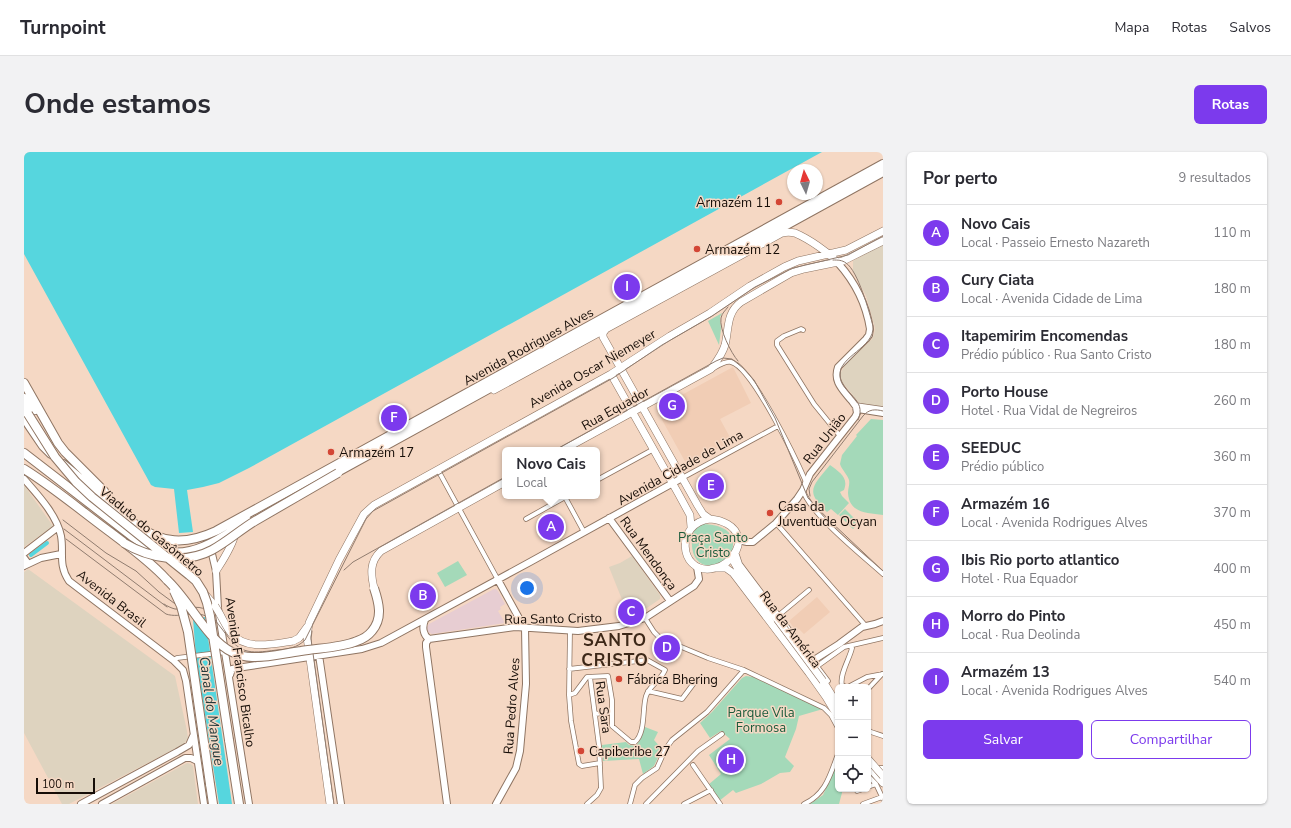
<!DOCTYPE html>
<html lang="pt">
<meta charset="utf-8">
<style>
:root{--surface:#fff;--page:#f2f2f3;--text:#2b2b33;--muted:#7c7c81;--line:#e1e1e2;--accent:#7c3aed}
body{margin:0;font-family:"Nunito Sans",sans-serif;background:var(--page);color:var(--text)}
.controls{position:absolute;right:12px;bottom:12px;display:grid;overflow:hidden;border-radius:6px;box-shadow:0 1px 3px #0004}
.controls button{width:36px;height:36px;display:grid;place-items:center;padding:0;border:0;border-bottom:1px solid var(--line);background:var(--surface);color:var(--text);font:20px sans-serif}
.compass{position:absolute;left:763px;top:12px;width:36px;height:36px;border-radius:50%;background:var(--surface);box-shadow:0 1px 3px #0004;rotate:355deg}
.scale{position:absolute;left:12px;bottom:10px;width:59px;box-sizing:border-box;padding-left:4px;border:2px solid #160d07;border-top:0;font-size:11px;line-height:14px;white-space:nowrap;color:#160d07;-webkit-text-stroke:3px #f5d8c4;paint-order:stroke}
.you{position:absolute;left:503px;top:436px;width:14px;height:14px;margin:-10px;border:3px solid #fff;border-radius:50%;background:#1a73e8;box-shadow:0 0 0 6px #1a73e833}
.badge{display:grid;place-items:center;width:26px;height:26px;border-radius:50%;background:var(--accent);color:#fff;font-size:13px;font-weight:700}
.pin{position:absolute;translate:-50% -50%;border:2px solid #fff;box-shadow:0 1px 4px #0006}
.popup{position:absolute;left:478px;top:295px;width:98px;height:52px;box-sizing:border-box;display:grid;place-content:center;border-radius:6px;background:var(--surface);filter:drop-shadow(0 1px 3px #0005);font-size:13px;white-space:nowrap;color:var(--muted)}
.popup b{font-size:15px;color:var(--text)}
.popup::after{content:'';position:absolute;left:50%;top:100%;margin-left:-8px;border:8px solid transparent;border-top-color:var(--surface)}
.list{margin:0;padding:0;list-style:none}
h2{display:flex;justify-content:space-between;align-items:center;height:52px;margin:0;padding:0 16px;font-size:17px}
h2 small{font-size:13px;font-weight:400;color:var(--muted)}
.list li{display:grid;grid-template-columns:26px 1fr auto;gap:12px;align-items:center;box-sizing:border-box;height:56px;padding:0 16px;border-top:1px solid var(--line)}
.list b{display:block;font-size:15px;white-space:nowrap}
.list p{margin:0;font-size:13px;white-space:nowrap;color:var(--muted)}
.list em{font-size:13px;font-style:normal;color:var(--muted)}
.actions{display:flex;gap:8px;padding:12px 16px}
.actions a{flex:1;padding:9px 0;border:1px solid var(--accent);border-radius:6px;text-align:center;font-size:14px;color:var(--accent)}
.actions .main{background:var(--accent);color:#fff}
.icon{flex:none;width:22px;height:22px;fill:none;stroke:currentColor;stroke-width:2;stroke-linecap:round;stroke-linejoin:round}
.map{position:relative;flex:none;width:859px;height:652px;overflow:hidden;border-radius:6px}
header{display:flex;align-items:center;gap:24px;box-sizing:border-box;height:56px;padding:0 20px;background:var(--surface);border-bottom:1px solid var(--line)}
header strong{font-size:19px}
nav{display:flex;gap:22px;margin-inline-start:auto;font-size:14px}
.intro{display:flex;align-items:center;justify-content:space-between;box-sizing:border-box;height:96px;padding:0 24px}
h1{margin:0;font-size:28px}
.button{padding:10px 18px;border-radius:6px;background:var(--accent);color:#fff;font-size:14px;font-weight:700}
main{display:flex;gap:24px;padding:0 24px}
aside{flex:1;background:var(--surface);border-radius:6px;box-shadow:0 1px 3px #0004}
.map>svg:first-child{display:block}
.built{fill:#f1cdb5}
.industrial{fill:#ded3bf}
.education{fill:#e7cdd2}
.green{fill:#a4d9b9}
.water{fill:#56d6de}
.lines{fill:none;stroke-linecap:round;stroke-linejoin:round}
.canal{stroke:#56d6de;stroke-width:4}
.street-casing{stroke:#8f7563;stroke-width:5.5}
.secondary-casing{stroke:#8f7563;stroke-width:8}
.primary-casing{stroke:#8f7563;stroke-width:8}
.highway-casing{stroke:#8f7563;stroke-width:10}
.street{stroke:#fff;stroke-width:4}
.secondary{stroke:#fff;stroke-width:6}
.primary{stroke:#fff;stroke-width:7}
.highway{stroke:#fff;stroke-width:8}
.tram{stroke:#907c6f;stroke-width:1}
.primary-bridge-casing{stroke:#8f7563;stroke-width:8;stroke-linecap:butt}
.highway-bridge-casing{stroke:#8f7563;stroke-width:10;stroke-linecap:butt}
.primary-bridge{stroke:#fff;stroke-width:7}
.highway-bridge{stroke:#fff;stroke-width:8}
.poi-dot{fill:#d34635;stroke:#f5d8c4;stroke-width:1.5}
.labels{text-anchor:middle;stroke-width:3;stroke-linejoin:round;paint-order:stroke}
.poi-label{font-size:13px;fill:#160d07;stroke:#f5d8c4;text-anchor:start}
.street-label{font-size:13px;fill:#160d07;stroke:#f5d8c4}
.park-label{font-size:13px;fill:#1a5b3b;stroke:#f5d8c4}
.water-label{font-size:14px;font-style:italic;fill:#213839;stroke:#f5d8c4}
.district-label{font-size:17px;font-weight:bold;letter-spacing:1px;fill:#3d2818;stroke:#f5d8c4}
</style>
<header>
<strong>Turnpoint</strong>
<nav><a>Mapa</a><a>Rotas</a><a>Salvos</a></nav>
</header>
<div class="intro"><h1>Onde estamos</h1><a class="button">Rotas</a></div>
<main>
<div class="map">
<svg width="859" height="652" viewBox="0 0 859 652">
<rect width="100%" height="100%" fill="#f5d8c4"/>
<path class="built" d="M709 215 727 251 696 267 708 289 663 313 632 257Z
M793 445 806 460 780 482 775 477 772 479 765 469Z"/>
<path class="industrial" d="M859 92V255L836 252 818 230 816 222 821 213 848 187 850 182 851 176 842 144 829 119V109Z
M0 333 29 374 0 395Z
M608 404 636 443V447L617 460 605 465 585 415 596 411Z
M4 417 151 524 163 579 164 586 160 592 45 652H38L0 581V420Z
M163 611 167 612 169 614 174 652H88Z"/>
<path class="education" d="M470 437H472L474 439 481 452 476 455 477 457 474 459 481 471 408 482 404 480 403 475 405 472Z"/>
<path class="green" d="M698 161 696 165 697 177 695 193 684 169Z
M847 267 859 268V363C843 361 825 361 824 341 824 336 826 332 825 328 823 322 818 318 816 312L818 303 833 284 832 283Z
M806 313C815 320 825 325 820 338L816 340 818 344 825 351 814 363 807 357 803 360C780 339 789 334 806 313Z
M821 357 835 371 829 377 815 363Z
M680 372C693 373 709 376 709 392 709 398 707 403 703 406 684 422 666 411 668 388 669 383 669 379 672 376 674 373 677 373 680 372Z
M434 409 443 423 421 435 413 421Z
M722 524 729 525 799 557 775 564 772 577 761 605 770 614 766 620 756 621 737 632 712 641 709 638 695 649 684 633 697 622 685 603 706 587 697 579 686 586 676 571 688 560 718 526Z
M621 575 634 580 630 588 638 597 630 614 619 622 615 607 579 609 578 593 602 590 605 593 612 594 616 588Z
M814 610V637H819L815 652H786L799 643Z"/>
<path class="water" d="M0 0H798L225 316 195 331 179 335 163 338 169 380 155 381 150 337 131 335 127 333 0 102Z
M181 465 208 652H195L172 505 169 467Z"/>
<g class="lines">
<path class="canal" d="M7 403 23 391"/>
<g class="street-casing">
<path id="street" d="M779 178 777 177 760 184 753 189V193L790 252 816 284
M690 216C695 213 702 209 707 210 728 215 773 309 782 330
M831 253 859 257
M414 318 474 428
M658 326 754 274
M573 328 630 297
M779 338C785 361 839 404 859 422
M541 345 560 380
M502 367 543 344
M752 371 841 473
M713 403 716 412 804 529
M755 463 785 438
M621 466 630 480 635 485 643 489 684 506 720 518 800 556 807 563 814 576
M546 478 545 543 547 569 555 612 558 614 576 611
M149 508 153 506 202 500
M792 515 820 495 859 486
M545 517 623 508 641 518C637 528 625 534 622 544 618 557 622 580 611 590H607L588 574V548L584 524 563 525 551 541 545 543
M822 535 818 533C815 523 826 506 828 496L826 494
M824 535 843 525 859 522
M844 537 858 522
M624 539 658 547 673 527
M571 562 588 560
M844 578 847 580 859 584
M669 613 696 652
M851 616H859
M844 624 852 632 859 647
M844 635 852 632
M833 639 839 637
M563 652 573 643 577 636 575 594 566 525
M606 652 611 633 618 626 633 616 641 598 648 588 683 560 720 518
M622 652 674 599 698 582
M660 652 687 638
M780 652C802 642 806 623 814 602
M839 652 858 645"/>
</g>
<g class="secondary-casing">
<path id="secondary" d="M814 111C831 130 842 151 846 177L845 183 842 187 814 215C809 229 818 237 826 247 829 250 831 254 834 257L859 261
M0 327C13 342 33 363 37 384 40 400 34 413 45 429L149 508 159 518 162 529 180 652
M585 366 646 449
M714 388 723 390H729L752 371 773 347 779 338 786 322 831 265 833 261 832 255
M188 395V402L192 419 194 456 225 652
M0 401 34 375
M0 406 3 410 0 414
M0 414 17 406 37 402
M474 428 496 468 495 472 491 475
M401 468C398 475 399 483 405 487
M405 487 491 475 554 479 595 474 621 466 670 434 675 427 673 415
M405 487 402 491V495L423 652
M295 503 317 652
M782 513 815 492 838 475 851 472 859 469
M206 523 208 517 213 516 338 497 357 491 506 410 658 326
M57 652 153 600 165 593 169 584
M78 652 161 606H167L173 609
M472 652 492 616 496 599 502 532 501 476"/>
</g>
<g class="primary-casing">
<path id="primary" d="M582 177 579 181V185L674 354 679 362 686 367
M587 222 654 341 666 363 667 375
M470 238 758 81C762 80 767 80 771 81 785 87 804 100 814 111
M539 298 687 217C693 209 698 203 701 193 705 177 702 161 717 150L767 121 780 117 819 109 859 89
M686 367C697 368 712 373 714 386 716 394 711 402 705 408 701 413 693 416 686 417 655 420 651 371 686 367Z
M710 403V410L715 419 753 467
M691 416H702L709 421 785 521 802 545 814 565
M192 419C199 408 208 395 211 382
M350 436C347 423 345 410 357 399L481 330
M180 441 191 454
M269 489 275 486 283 475
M799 529 814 553
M844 614 859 631
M306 652 283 485 285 471 315 408 340 362 350 353 587 222 646 184 686 161 726 134 760 115 774 109 822 98 859 79"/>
</g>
<g class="highway-casing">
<path id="highway" d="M0 231 34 291 41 300 80 339
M0 246 11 258
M0 255 4 262
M0 266 19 294 27 302
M0 301 109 385C153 417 185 394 224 369
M39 312 111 372C137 392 162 393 192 379L859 12
M0 317C29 335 55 357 82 377 103 393 126 409 143 428
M308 323 859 20
M205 588 215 652
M186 632 189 652"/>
</g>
<use href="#street" class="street"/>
<use href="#secondary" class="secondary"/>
<use href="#primary" class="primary"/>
<use href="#highway" class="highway"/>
<path class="tram" d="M809 108C814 108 818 108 822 111 834 119 845 159 849 174 851 196 814 204 816 224 817 242 844 246 834 268
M704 155C701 159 698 161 697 166 695 177 707 201 714 209
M531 298 692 209 699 206 708 207 719 216 730 228 751 266 784 346 805 368 859 419
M786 344 785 337 788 330 839 264C845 257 851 257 859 259
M39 368 82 401 112 419 135 440 154 454
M40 377 143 455
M42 387 142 462C156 467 175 456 186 467
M320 418 329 410 481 325
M140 452C143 454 147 456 151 457 160 458 174 452 182 458 188 463 193 471 198 477 216 502 223 502 253 498 264 497 273 496 281 488L342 367 349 359 589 226 638 193 688 164 731 135 769 116 824 103 859 84
M288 479 287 487 310 652"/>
<g class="primary-bridge-casing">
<path id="primary-bridge" d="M191 454C197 463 201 473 207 481 222 499 249 492 269 489
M753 467 799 529
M844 607 859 624"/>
</g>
<g class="highway-bridge-casing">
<path id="highway-bridge" d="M4 262 31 305 52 330 68 345 165 423 172 429 179 440 183 451 186 464 205 588
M100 391C125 406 160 413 188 398 203 390 216 378 231 369 259 353 286 337 314 321
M143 428C165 448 183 488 208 500 214 503 221 505 228 505 244 506 261 501 277 499 295 496 316 496 333 489 339 487 344 484 348 479 359 466 355 451 350 436
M150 439 157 454 164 480 186 632"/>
</g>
<use href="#primary-bridge" class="primary-bridge"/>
<use href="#highway-bridge" class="highway-bridge"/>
</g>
<g class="poi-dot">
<circle cx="755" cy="50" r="4"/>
<circle cx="673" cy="97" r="4"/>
<circle cx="307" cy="300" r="4"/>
<circle cx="746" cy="361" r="4"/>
<circle cx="595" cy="527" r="4"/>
<circle cx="557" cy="599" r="4"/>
</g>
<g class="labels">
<g class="poi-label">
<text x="747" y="55" text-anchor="end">Armazém 11</text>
<text x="681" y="102">Armazém 12</text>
<text x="315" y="305">Armazém 17</text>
<text x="754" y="359">Casa da<tspan x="754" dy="15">Juventude Ocyan</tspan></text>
<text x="603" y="532">Fábrica Bhering</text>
<text x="565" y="604">Capiberibe 27</text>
</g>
<g class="street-label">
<text transform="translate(504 194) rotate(-29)" y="5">Avenida Rodrigues Alves</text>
<text transform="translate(568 216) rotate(-30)" y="5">Avenida Oscar Niemeyer</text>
<text transform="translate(591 256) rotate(-29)" y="5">Rua Equador</text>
<text transform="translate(800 286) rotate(-52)" y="5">Rua União</text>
<text transform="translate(656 315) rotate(-29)" y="5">Avenida Cidade de Lima</text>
<text transform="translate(128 379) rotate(40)" y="5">Viaduto do Gasômetro</text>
<text transform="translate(625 401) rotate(54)" y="5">Rua Mendonça</text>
<text transform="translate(88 446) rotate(38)" y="5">Avenida Brasil</text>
<text transform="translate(529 466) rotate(-1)" y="5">Rua Santo Cristo</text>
<text transform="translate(767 477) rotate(53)" y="5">Rua da América</text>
<text transform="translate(217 520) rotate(82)" y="5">Avenida Francisco Bicalho</text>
<text transform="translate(487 554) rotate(-86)" y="5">Rua Pedro Alves</text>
<text transform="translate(580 555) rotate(82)" y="5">Rua Sara</text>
</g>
<g class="park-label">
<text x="689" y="390">Praça Santo<tspan x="689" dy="15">Cristo</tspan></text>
<text x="737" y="565">Parque Vila<tspan x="737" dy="15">Formosa</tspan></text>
</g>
<g class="water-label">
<text transform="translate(188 559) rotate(82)" y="5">Canal do Mangue</text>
</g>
<g class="district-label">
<text x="591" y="494">SANTO<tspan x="591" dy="20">CRISTO</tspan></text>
</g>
</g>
</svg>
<div class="controls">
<button>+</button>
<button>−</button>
<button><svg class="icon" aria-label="locate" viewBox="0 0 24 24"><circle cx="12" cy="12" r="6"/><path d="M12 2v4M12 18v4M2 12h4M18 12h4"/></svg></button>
</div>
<svg class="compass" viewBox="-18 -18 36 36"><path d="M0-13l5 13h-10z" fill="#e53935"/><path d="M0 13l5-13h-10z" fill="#7c7c81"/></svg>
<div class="scale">100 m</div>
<div class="you"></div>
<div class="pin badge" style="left:527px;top:375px">A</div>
<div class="popup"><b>Novo Cais</b>Local</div>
<div class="pin badge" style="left:399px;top:444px">B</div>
<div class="pin badge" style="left:607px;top:460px">C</div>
<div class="pin badge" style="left:643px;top:496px">D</div>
<div class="pin badge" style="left:687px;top:334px">E</div>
<div class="pin badge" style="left:370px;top:266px">F</div>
<div class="pin badge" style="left:648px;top:254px">G</div>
<div class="pin badge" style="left:707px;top:608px">H</div>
<div class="pin badge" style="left:603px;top:135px">I</div>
</div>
<aside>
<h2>Por perto<small>9 resultados</small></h2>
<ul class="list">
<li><span class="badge">A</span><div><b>Novo Cais</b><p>Local · Passeio Ernesto Nazareth</p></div><em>110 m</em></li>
<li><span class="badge">B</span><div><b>Cury Ciata</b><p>Local · Avenida Cidade de Lima</p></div><em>180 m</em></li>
<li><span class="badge">C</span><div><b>Itapemirim Encomendas</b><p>Prédio público · Rua Santo Cristo</p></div><em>180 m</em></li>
<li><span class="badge">D</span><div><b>Porto House</b><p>Hotel · Rua Vidal de Negreiros</p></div><em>260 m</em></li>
<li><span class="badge">E</span><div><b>SEEDUC</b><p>Prédio público</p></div><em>360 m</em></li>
<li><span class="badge">F</span><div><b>Armazém 16</b><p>Local · Avenida Rodrigues Alves</p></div><em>370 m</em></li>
<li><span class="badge">G</span><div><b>Ibis Rio porto atlantico</b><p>Hotel · Rua Equador</p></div><em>400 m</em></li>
<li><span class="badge">H</span><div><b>Morro do Pinto</b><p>Local · Rua Deolinda</p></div><em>450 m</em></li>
<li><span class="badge">I</span><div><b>Armazém 13</b><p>Local · Avenida Rodrigues Alves</p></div><em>540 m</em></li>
</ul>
<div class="actions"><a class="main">Salvar</a><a>Compartilhar</a></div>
</aside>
</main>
